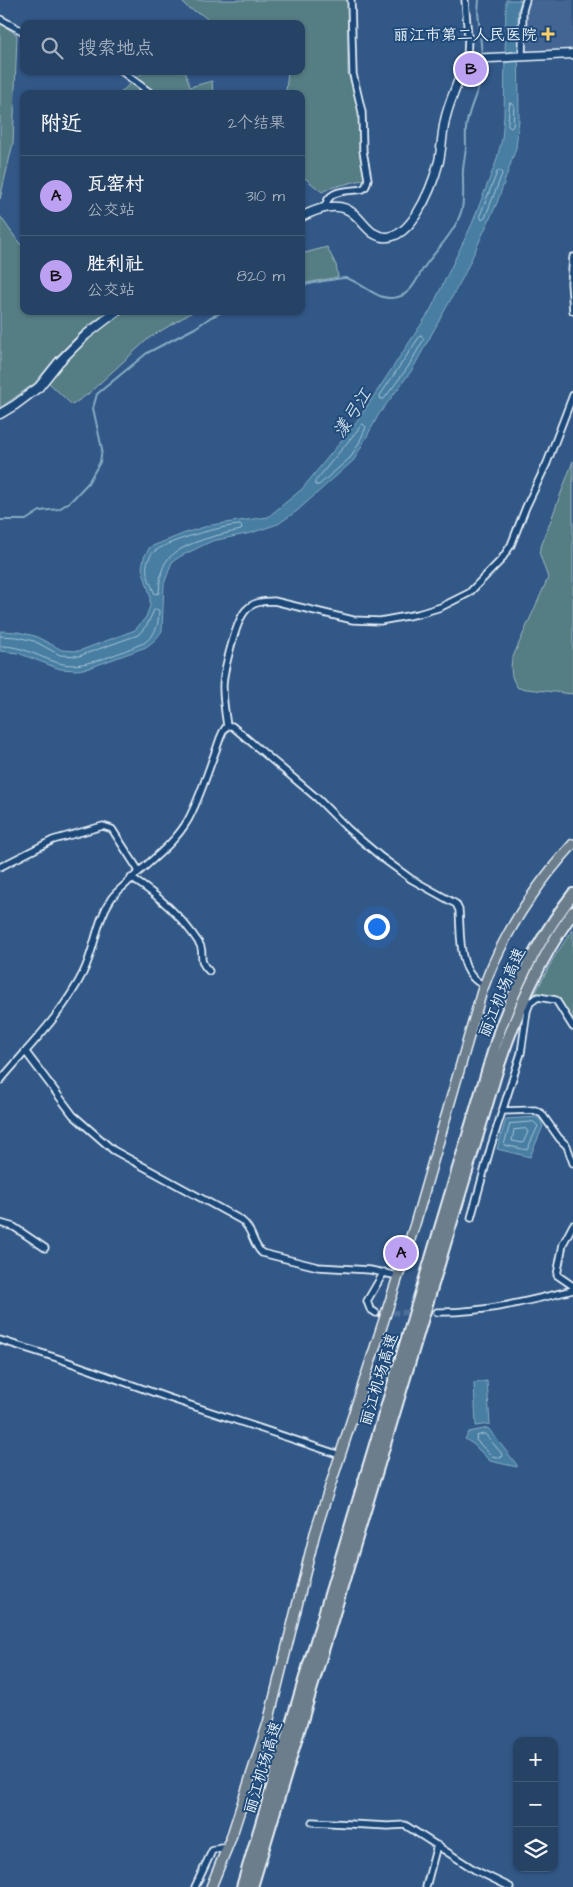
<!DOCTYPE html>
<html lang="zh">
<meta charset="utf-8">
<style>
:root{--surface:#264265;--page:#2e496b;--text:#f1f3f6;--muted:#a4b0bf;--line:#425b79;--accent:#bca0f2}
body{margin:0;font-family:"Architects Daughter","LXGW WenKai TC",sans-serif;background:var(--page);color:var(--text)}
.controls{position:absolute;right:15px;bottom:15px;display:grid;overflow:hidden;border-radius:10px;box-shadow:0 1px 4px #0004}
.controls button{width:45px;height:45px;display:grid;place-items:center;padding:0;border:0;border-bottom:1px solid var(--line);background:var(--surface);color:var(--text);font:25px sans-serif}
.you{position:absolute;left:376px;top:926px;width:18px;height:18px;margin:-12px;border:4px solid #fff;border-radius:50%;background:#1a73e8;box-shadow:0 0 0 8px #1a73e833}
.badge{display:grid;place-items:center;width:32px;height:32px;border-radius:50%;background:var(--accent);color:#111;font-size:16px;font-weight:700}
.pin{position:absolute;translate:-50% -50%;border:2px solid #fff;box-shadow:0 1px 5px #0006}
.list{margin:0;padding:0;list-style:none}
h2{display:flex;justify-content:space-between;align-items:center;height:65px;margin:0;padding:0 20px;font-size:21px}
h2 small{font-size:16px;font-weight:400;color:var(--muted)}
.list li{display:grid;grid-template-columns:32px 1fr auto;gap:15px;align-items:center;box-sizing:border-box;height:80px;padding:0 20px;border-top:1px solid var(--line)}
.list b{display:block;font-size:19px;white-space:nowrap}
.list p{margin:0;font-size:16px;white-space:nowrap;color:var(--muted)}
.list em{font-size:16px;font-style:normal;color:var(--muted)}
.icon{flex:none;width:28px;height:28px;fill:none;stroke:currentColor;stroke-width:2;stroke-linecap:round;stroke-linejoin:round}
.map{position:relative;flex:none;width:573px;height:1887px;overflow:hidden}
.search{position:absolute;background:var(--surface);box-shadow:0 1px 4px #0004;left:20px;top:20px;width:285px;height:55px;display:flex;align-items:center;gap:12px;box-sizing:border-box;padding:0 18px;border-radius:10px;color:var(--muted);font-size:19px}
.panel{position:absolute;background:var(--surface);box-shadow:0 1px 4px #0004;left:20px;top:90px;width:285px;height:225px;border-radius:10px}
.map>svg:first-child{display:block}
.built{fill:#436593}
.green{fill:#557d84;stroke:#9eb7be}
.water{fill:#467ea2;stroke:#87acc4}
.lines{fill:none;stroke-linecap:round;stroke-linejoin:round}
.shore{stroke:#a7c3d6;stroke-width:1}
.stream{stroke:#87acc4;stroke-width:2}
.minor-tunnel{stroke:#4d6f98;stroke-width:5.5;stroke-dasharray:5.5 3;stroke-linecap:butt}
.minor-casing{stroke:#e8f1f8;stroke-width:9}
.secondary-casing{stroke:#e8f1f8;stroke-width:11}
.trunk-casing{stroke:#e8f1f8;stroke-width:12}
.motorway-casing{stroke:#e8f1f8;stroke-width:14}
.minor{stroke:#1f4a7a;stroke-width:5.5}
.secondary{stroke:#1f4a7a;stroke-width:8}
.trunk{stroke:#6c7d8c;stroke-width:9}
.motorway{stroke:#6c7d8c;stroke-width:10}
.poi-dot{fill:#ffd166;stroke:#1f4a7a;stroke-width:2}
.labels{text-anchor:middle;stroke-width:4;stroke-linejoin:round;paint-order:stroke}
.poi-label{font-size:16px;fill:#e8f1f8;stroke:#1f4a7a;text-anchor:end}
.street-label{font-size:16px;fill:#e8f1f8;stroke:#1f4a7a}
.water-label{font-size:18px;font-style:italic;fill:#d0e0eb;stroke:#1f4a7a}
</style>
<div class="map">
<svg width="573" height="1887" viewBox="0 0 573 1887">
<rect width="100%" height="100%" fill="#325887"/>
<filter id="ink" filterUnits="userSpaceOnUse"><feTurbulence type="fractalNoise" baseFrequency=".02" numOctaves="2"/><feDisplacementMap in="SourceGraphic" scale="10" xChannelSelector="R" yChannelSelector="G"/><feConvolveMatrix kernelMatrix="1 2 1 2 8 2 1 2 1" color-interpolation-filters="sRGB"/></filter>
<g filter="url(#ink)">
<path class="built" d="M528 0H573V50L524 53V17Z"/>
<path class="green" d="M180 0H348V73L357 103 366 179 330 188 322 192 301 175V94H280L286 91 288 71H301V24H213L201 14 188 8Z
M0 23 17 35 13 143 0 199Z
M144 71H185L190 87 212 81 213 94H119Z
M0 216 20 244H24V311H108L82 331 55 358 35 383 0 408Z
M327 247 336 265 338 277 301 284V254Z
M126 311H194L149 338 88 394 72 405 48 382C70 355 95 328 126 311Z
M573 461V694L518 688C511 678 510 671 512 659L548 578 539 552Z
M573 929V1020C559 998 562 996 535 994L553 959Z"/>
<path class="water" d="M506 0H521L518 11 519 119 516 148 497 203 463 277 412 370 379 414 354 460 297 511 278 524 251 533 212 541 181 556 172 562 164 584 162 631 155 640 146 647 89 668 77 670 60 669 18 653 0 651V631L18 632 35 636 62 650 79 651 135 630 146 617 150 606V595L142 568 144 557 150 547 188 532 211 525 268 517 302 489 356 423 430 311 472 224 496 162 502 139 504 116Z
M536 1117 540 1119 543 1126 530 1157 497 1149 506 1119Z
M487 1381 490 1424 476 1426 474 1383Z
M488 1428 517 1465V1467L490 1461 473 1444 465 1439 469 1432Z"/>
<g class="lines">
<path class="shore" d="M510 103 514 105 513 126 511 128 508 126Z
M498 171H501L502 174 485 218 482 220 480 216Z
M421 335 424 339 408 367 384 399H381L380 396Z
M363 424 366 427 359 443 351 457 319 485H315V482Z
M240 525 242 527 241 530C218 535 184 542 168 559 160 568 160 583 159 593L155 594C151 585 145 573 147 564 148 560 151 553 155 551 170 540 221 526 240 525Z
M0 636 17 637 34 641 60 655 79 656 138 635 147 625 154 610 157 609 159 611C158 626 157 633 144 643 123 651 86 669 63 664 41 659 23 645 0 646
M534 1122 538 1126 527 1150 504 1145 510 1124Z
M526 1129 528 1132 523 1143 512 1141 514 1130Z
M485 1434 502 1454 501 1458 492 1456 476 1440 477 1436Z"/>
<path class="stream" d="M479 0 478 12 482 55
M301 286C308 284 342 277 346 278 364 283 378 303 398 297 413 293 417 277 425 266 438 248 456 231 462 209 464 198 463 189 463 178 462 168 465 158 466 148 466 139 465 130 467 122 471 100 485 82 483 59
M0 520H26L40 511 59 509 71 501 88 483 100 462 102 449 93 408 97 394 147 353 195 328 211 317 225 311"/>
<path class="minor-tunnel" d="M376 1313 437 1312"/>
<g class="minor-casing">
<path id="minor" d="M465 0 468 37 467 59
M0 19 24 32
M522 57 523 10 526 0
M121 71 152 94
M325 208C328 188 347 192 363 189L366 186 368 179 363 151 362 112 353 74 351 0
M573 257 571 283 573 311
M227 726C225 713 223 700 223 687 223 673 236 620 246 610 253 602 263 601 274 601L353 620 380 621 418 614 441 607 469 593 501 560 511 545 526 507 547 463 573 395
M0 867 53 840 103 826 112 829 139 871
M131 878C158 895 182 917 199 943 206 953 196 959 209 971
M25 1051 73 1115 113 1150 241 1220C253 1229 252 1244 262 1253L318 1267 370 1270 398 1276
M0 1081C29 1046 62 1015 83 973 95 949 96 922 111 899 115 893 122 888 127 883 148 862 173 846 188 820 200 798 207 773 216 750 219 742 221 732 227 726H232L317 798 348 829 381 857 411 879 456 904 459 910C461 934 457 975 484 985
M502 1111 535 1110 542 1114 559 1138 567 1146 573 1163
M471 1218 491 1146 521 1053 527 1011 530 1003 538 997 556 1000 573 1027
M0 1223 14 1227 45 1248
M573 1225 563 1244 557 1275 573 1286
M437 1312C483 1313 529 1301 573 1290
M376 1313 370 1309 367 1301 384 1272
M0 1340 57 1358 169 1398 340 1455
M312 1822 388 1826 405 1825 475 1870 510 1887
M195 1887 212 1851 220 1847 227 1849
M426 1887 437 1845"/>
</g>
<g class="secondary-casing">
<path id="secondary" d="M301 217C317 209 339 200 354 214 361 220 366 228 373 233 408 255 433 184 439 161 442 147 442 131 446 116 451 97 460 78 467 59L573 54
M0 414 15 405 39 387 59 362 86 335 117 311"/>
</g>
<g class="trunk-casing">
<path id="trunk" d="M211 1887 231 1838 268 1723 315 1533 415 1224 482 991C502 936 534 887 573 844"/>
</g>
<g class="motorway-casing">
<path id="motorway" d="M242 1887 499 1032C517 982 540 936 573 894
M252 1887 497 1071C516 1014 538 961 573 912"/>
</g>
<use href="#minor" class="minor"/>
<use href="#secondary" class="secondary"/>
<use href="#trunk" class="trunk"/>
<use href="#motorway" class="motorway"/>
</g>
</g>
<path class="poi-dot" d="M545.5 26.5h5v5h5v5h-5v5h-5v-5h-5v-5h5z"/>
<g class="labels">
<g class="poi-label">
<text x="537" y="40">丽江市第二人民医院</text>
</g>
<g class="street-label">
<text transform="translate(501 992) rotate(-67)" y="6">丽江机场高速</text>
<text transform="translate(378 1379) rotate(-73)" y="6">丽江机场高速</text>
<text transform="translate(262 1767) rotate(-73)" y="6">丽江机场高速</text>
</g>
<g class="water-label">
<text transform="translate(352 413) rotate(-57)" y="6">漾弓江</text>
</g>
</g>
</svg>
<div class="controls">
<button>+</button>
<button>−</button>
<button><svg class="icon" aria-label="layers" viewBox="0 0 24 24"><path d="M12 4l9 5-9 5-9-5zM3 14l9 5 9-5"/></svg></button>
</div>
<div class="you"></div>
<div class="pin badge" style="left:401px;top:1253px">A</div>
<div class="pin badge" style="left:471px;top:69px">B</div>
<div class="search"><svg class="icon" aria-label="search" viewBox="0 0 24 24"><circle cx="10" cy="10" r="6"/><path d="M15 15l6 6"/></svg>搜索地点</div>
<section class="panel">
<h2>附近<small>2个结果</small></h2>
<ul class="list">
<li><span class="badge">A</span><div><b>瓦窑村</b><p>公交站</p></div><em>310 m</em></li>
<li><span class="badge">B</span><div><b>胜利社</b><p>公交站</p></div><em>820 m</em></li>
</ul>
</section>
</div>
